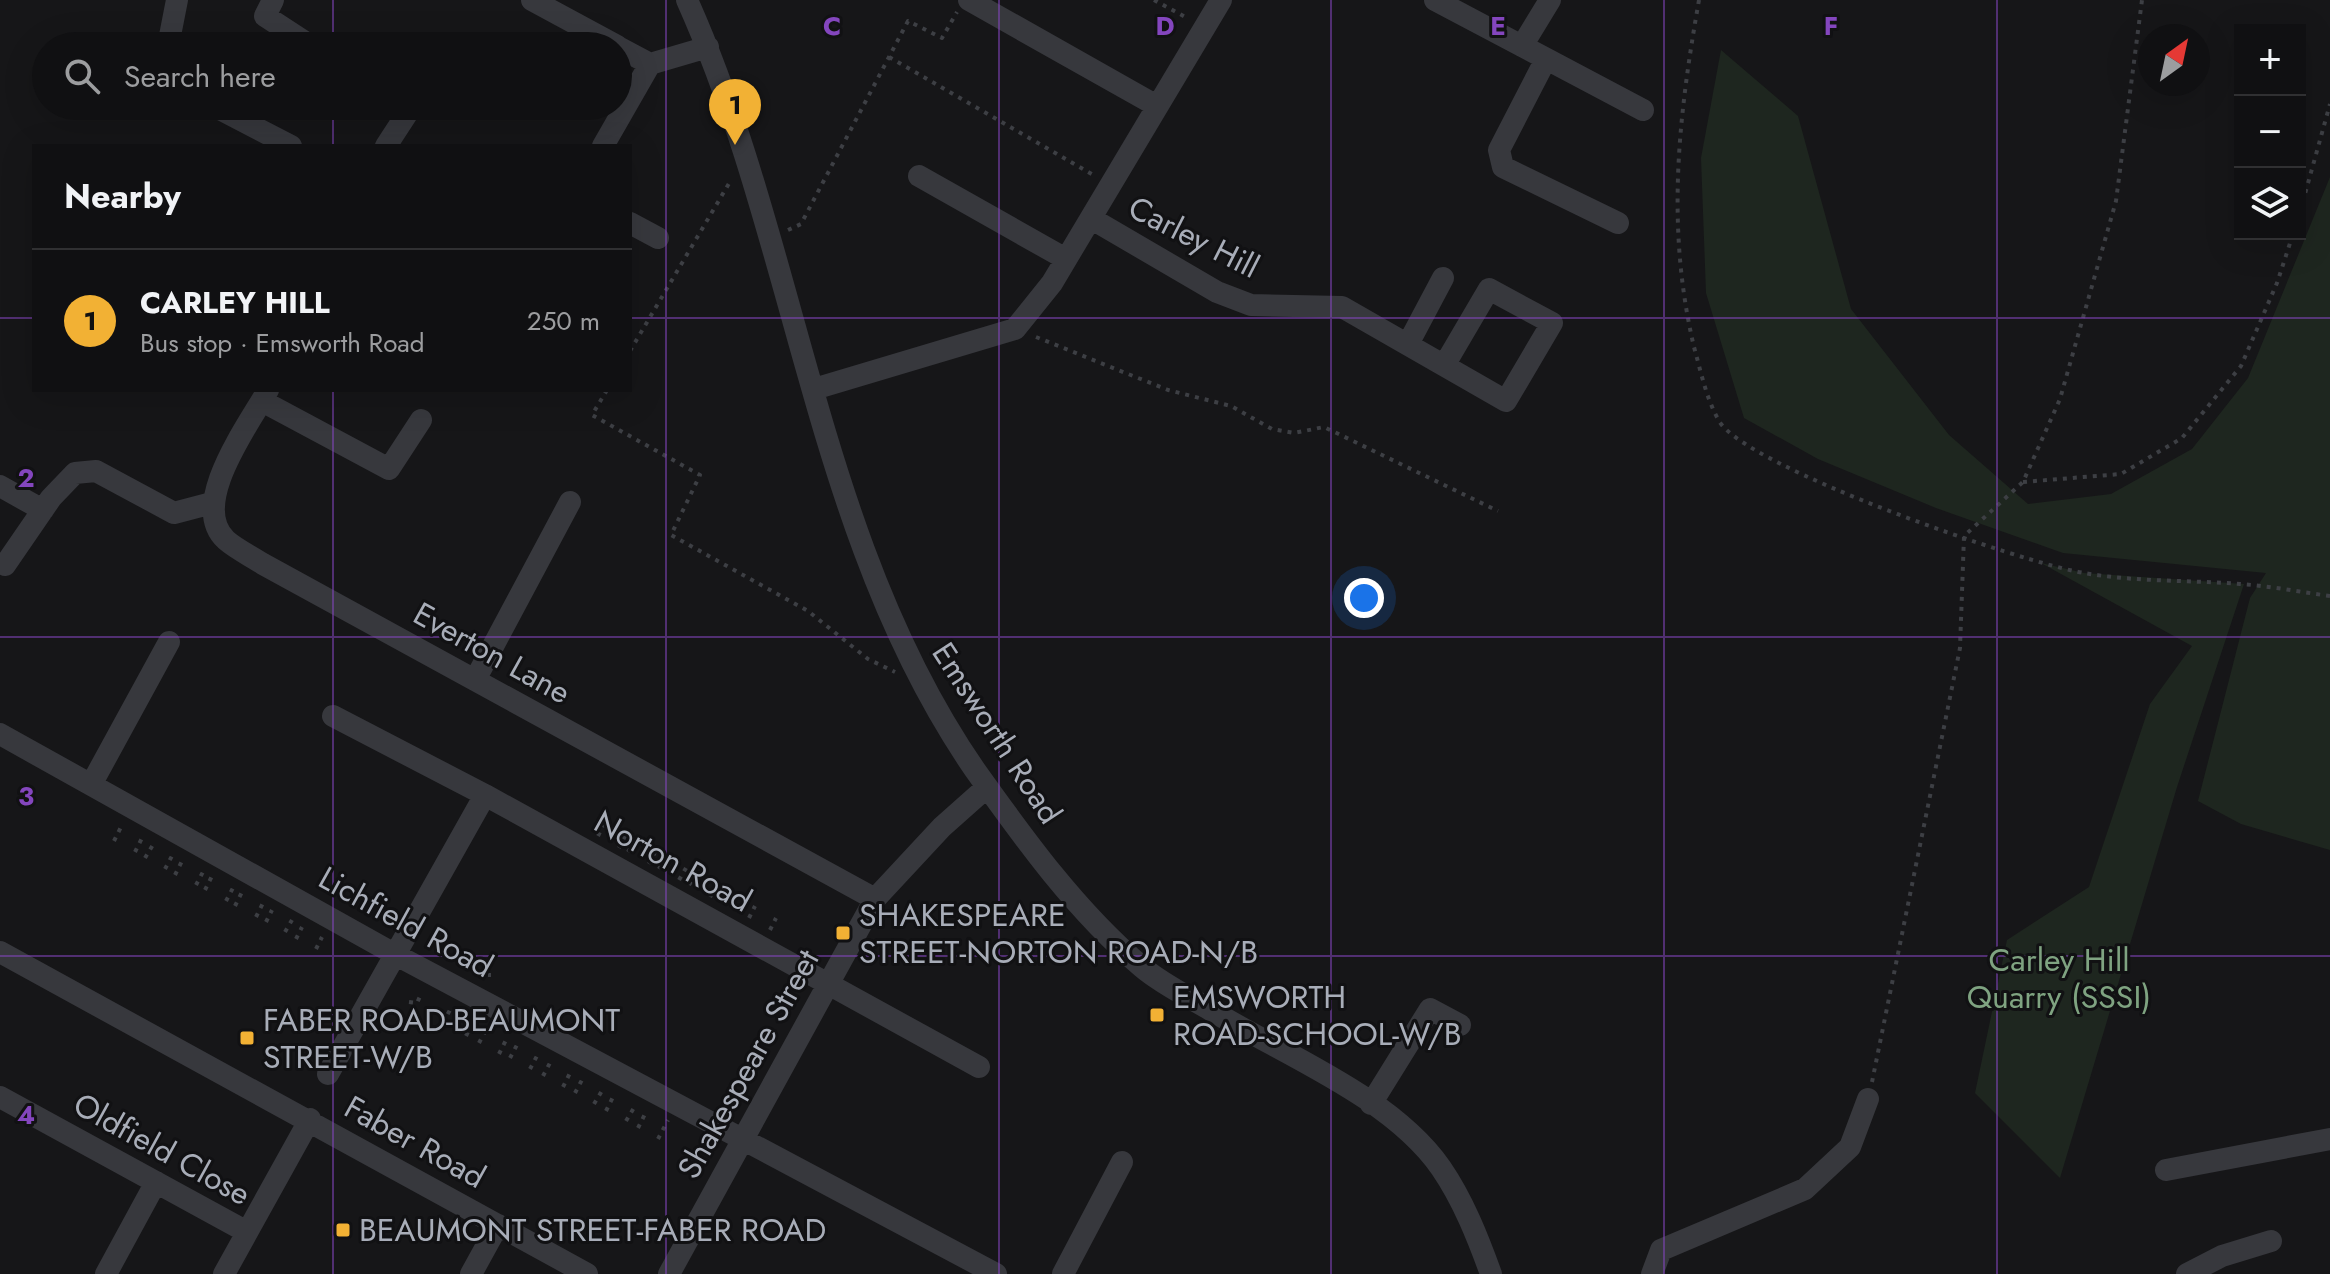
<!DOCTYPE html>
<meta charset="utf-8">
<style>
:root{--surface:#101012;--page:#1e1e20;--text:#f1f3f6;--muted:#9c9d9f;--line:#303032;--accent:#f2b134}
body{margin:0;font-family:Jost,sans-serif;background:var(--page);color:var(--text)}
.controls{position:absolute;right:24px;top:24px;display:grid;overflow:hidden;border-radius:0px;box-shadow:0 8px 32px #0002}
.controls button{width:72px;height:72px;display:grid;place-items:center;padding:0;border:0;border-bottom:2px solid var(--line);background:var(--surface);color:var(--text);font:40px sans-serif}
.compass{position:absolute;left:2138px;top:24px;width:72px;height:72px;border-radius:50%;background:var(--surface);box-shadow:0 8px 32px #0002;rotate:33deg}
.you{position:absolute;left:1364px;top:598px;width:28px;height:28px;margin:-20px;border:6px solid #fff;border-radius:50%;background:#1a73e8;box-shadow:0 0 0 12px #1a73e833}
.badge{display:grid;place-items:center;width:52px;height:52px;border-radius:50%;background:var(--accent);color:#111;font-size:26px;font-weight:700}
.pin{position:absolute;translate:-50% -66px;filter:drop-shadow(0 2px 4px #0008)}
.pin::after{content:'';position:absolute;top:42px;width:28px;height:24px;background:inherit;clip-path:polygon(0 0,100% 0,50% 100%)}
.list{margin:0;padding:0;list-style:none}
h2{display:flex;justify-content:space-between;align-items:center;height:104px;margin:0;padding:0 32px;font-size:34px}
h2 small{font-size:26px;font-weight:400;color:var(--muted)}
.list li{display:grid;grid-template-columns:52px 1fr auto;gap:24px;align-items:center;box-sizing:border-box;height:144px;padding:0 32px;border-top:2px solid var(--line)}
.list b{display:block;font-size:30px;white-space:nowrap}
.list p{margin:0;font-size:26px;white-space:nowrap;color:var(--muted)}
.list em{font-size:26px;font-style:normal;color:var(--muted)}
.icon{flex:none;width:44px;height:44px;fill:none;stroke:currentColor;stroke-width:2;stroke-linecap:round;stroke-linejoin:round}
.map{position:relative;flex:none;width:2330px;height:1274px;overflow:hidden}
.search{position:absolute;background:var(--surface);box-shadow:0 8px 32px #0002;left:32px;top:32px;width:600px;height:88px;display:flex;align-items:center;gap:20px;box-sizing:border-box;padding:0 28px;border-radius:44px;color:var(--muted);font-size:30px}
.panel{position:absolute;background:var(--surface);box-shadow:0 8px 32px #0002;left:32px;top:144px;width:600px;height:248px;border-radius:0px}
.map>svg:first-child{display:block}
.green{fill:#1e261f}
.lines{fill:none;stroke-linecap:round;stroke-linejoin:round}
.path{stroke:#3d3f44;stroke-width:4;stroke-dasharray:4 6;stroke-linecap:butt}
.minor{stroke:#37383d;stroke-width:22}
.grid{fill:none;stroke:#8446be;stroke-width:2;stroke-opacity:0.55}
.poi-dot{fill:#f2b134;stroke:#111113;stroke-width:3}
.labels{text-anchor:middle;stroke-width:6;stroke-linejoin:round;paint-order:stroke}
.street-label{font-size:32px;fill:#a8adb8;stroke:#111113}
.poi-label{font-size:32px;fill:#a8adb8;stroke:#111113;text-anchor:start}
.park-label{font-size:32px;fill:#7fa381;stroke:#111113}
.grid-label{font-size:26px;text-anchor:middle;font-weight:bold;fill:#8446be;stroke:#111113;stroke-width:6;stroke-linejoin:round;paint-order:stroke}
</style>
<div class="map">
<svg width="2330" height="1274" viewBox="0 0 2330 1274">
<rect width="100%" height="100%" fill="#161618"/>
<path class="green" d="M1721 50 1798 116 1851 309 1949 435 2028 504 2111 494 2192 449 2248 378 2330 177V850L2241 824 2198 801 2250 598 2266 573 2063 553 1936 508 1818 459 1744 418 1706 293 1701 158Z
M2041 563 2084 573 2244 584 2177 787 2060 1178 1975 1093 2007 940 2089 887 2150 704 2192 646Z"/>
<g class="lines">
<path class="path" d="M1154 0 1187 18
M1699 0C1678 119 1666 228 1694 347 1701 372 1706 398 1719 421 1747 468 2023 563 2084 573 2135 582 2188 580 2240 584 2270 586 2300 592 2330 596
M889 57 1095 176
M2300 212 2330 104
M788 230 801 224 908 21 942 38 957 12
M1036 337 1168 390 1231 406 1272 429 1294 433 1324 427 1498 511
M630 351 731 180
M607 390 592 415 700 475 671 535 808 611 868 659 895 672
M2023 482 2121 474 2182 438 2241 366 2277 283 2293 234
M598 836 604 824
M114 841 122 825
M619 848 625 836
M135 852 143 836
M628 852 635 840
M145 858 154 843
M649 864 655 852
M165 869 173 854
M659 869 665 857
M175 875 183 859
M679 880 686 868
M196 885 204 870
M689 885 696 874
M205 890 213 874
M710 897 716 885
M226 901 234 886
M720 902 726 890
M235 906 243 890
M740 913 747 901
M256 917 264 901
M749 918 755 906
M266 922 272 910
M770 930 776 918
M285 932 292 920
M296 939 302 927
M316 949 322 937
M466 963 478 967
M488 975H491
M409 1002 417 1003 421 994
M443 1023 451 1008
M466 1036 474 1020
M479 1043 487 1028
M499 1054 507 1038
M510 1058 518 1043
M530 1069 538 1054
M543 1076 551 1061
M1872 1082 1960 648 1964 536 2023 482 2060 399 2116 201 2142 0
M563 1087 571 1071
M575 1093 583 1078
M594 1104 603 1089
M606 1111 614 1095
M626 1121 635 1106
M638 1128 646 1112
M658 1139 668 1120"/>
<path class="minor" d="M273 0 265 16 311 46
M532 0 617 46
M687 0C799 250 816 540 975 770 1025 840 1076 911 1142 967 1162 984 1187 996 1209 1009 1282 1054 1391 1096 1441 1168 1463 1200 1478 1238 1491 1274
M969 0 1157 106
M1435 0 1643 110
M168 46 177 0
M1522 46 1550 0
M618 47 650 64 708 47
M1546 59 1499 150 1503 167 1618 223
M214 106 291 146
M386 146 412 106
M603 146 650 64
M919 176 1066 259
M1092 219 1217 292 1251 305 1342 307 1506 401 1552 323 1489 289 1445 364
M630 223 658 238
M1408 344 1443 278
M814 389 1015 329 1052 283 1221 0
M268 390C249 424 188 505 226 540 236 549 251 556 263 564L875 899
M262 401 389 469 421 420
M0 486 43 510
M5 565 51 498 75 473 96 471 174 513 212 503
M475 680 570 502
M333 716 485 795 979 1067
M0 734 398 956 996 1274
M92 783 169 642
M0 952 587 1274
M328 1074 485 795
M0 1097 247 1232
M1371 1104 1430 1009 1460 1025
M2166 1170 2330 1139
M106 1274 156 1182
M224 1274 310 1119
M471 1274 498 1225
M669 1274 875 899 942 827 987 787
M1063 1274 1122 1162
M1652 1274 1661 1250 1805 1189 1850 1147 1868 1099
M2187 1274 2222 1256 2271 1241"/>
</g>
<path class="grid" d="M333 0V46M666 0V1274M999 0V1274M1331 0V1274M1664 0V1274M1997 0V1274M333 106V146M0 318H34M630 318H2330M333 390V1274M0 637H2330M0 956H2330"/>
<g class="poi-dot">
<rect x="835" y="925" width="16" height="16" rx="4"/>
<rect x="1149" y="1007" width="16" height="16" rx="4"/>
<rect x="239" y="1030" width="16" height="16" rx="4"/>
<rect x="335" y="1222" width="16" height="16" rx="4"/>
</g>
<g class="labels">
<g class="street-label">
<text transform="translate(1194 237) rotate(27)" y="11">Carley Hill</text>
<text transform="translate(492 653) rotate(29)" y="11">Everton Lane</text>
<text transform="translate(997 733) rotate(57)" y="11">Emsworth Road</text>
<text transform="translate(673 861) rotate(29)" y="11">Norton Road</text>
<text transform="translate(406 922) rotate(29)" y="11">Lichfield Road</text>
<text transform="translate(748 1064) rotate(-61)" y="11">Shakespeare Street</text>
<text transform="translate(415 1142) rotate(29)" y="11">Faber Road</text>
<text transform="translate(162 1149) rotate(29)" y="11">Oldfield Close</text>
</g>
<g class="poi-label">
<text x="859" y="926">SHAKESPEARE<tspan x="859" dy="37">STREET-NORTON ROAD-N/B</tspan></text>
<text x="1173" y="1008">EMSWORTH<tspan x="1173" dy="37">ROAD-SCHOOL-W/B</tspan></text>
<text x="263" y="1031">FABER ROAD-BEAUMONT<tspan x="263" dy="37">STREET-W/B</tspan></text>
<text x="359" y="1241">BEAUMONT STREET-FABER ROAD</text>
</g>
<g class="park-label">
<text x="2059" y="971">Carley Hill<tspan x="2059" dy="37">Quarry (SSSI)</tspan></text>
</g>
</g>
<g class="grid-label">
<text x="832" y="35">C</text>
<text x="1165" y="35">D</text>
<text x="1498" y="35">E</text>
<text x="1831" y="35">F</text>
<text x="26" y="487">2</text>
<text x="26" y="805">3</text>
<text x="26" y="1124">4</text>
</g>
</svg>
<div class="controls">
<button>+</button>
<button>−</button>
<button><svg class="icon" aria-label="layers" viewBox="0 0 24 24"><path d="M12 4l9 5-9 5-9-5zM3 14l9 5 9-5"/></svg></button>
</div>
<svg class="compass" viewBox="-18 -18 36 36"><path d="M0-13l5 13h-10z" fill="#e53935"/><path d="M0 13l5-13h-10z" fill="#9c9d9f"/></svg>
<div class="you"></div>
<div class="pin badge" style="left:735px;top:145px">1</div>
<div class="search"><svg class="icon" aria-label="search" viewBox="0 0 24 24"><circle cx="10" cy="10" r="6"/><path d="M15 15l6 6"/></svg>Search here</div>
<section class="panel">
<h2>Nearby<small></small></h2>
<ul class="list">
<li><span class="badge">1</span><div><b>CARLEY HILL</b><p>Bus stop · Emsworth Road</p></div><em>250 m</em></li>
</ul>
</section>
</div>
